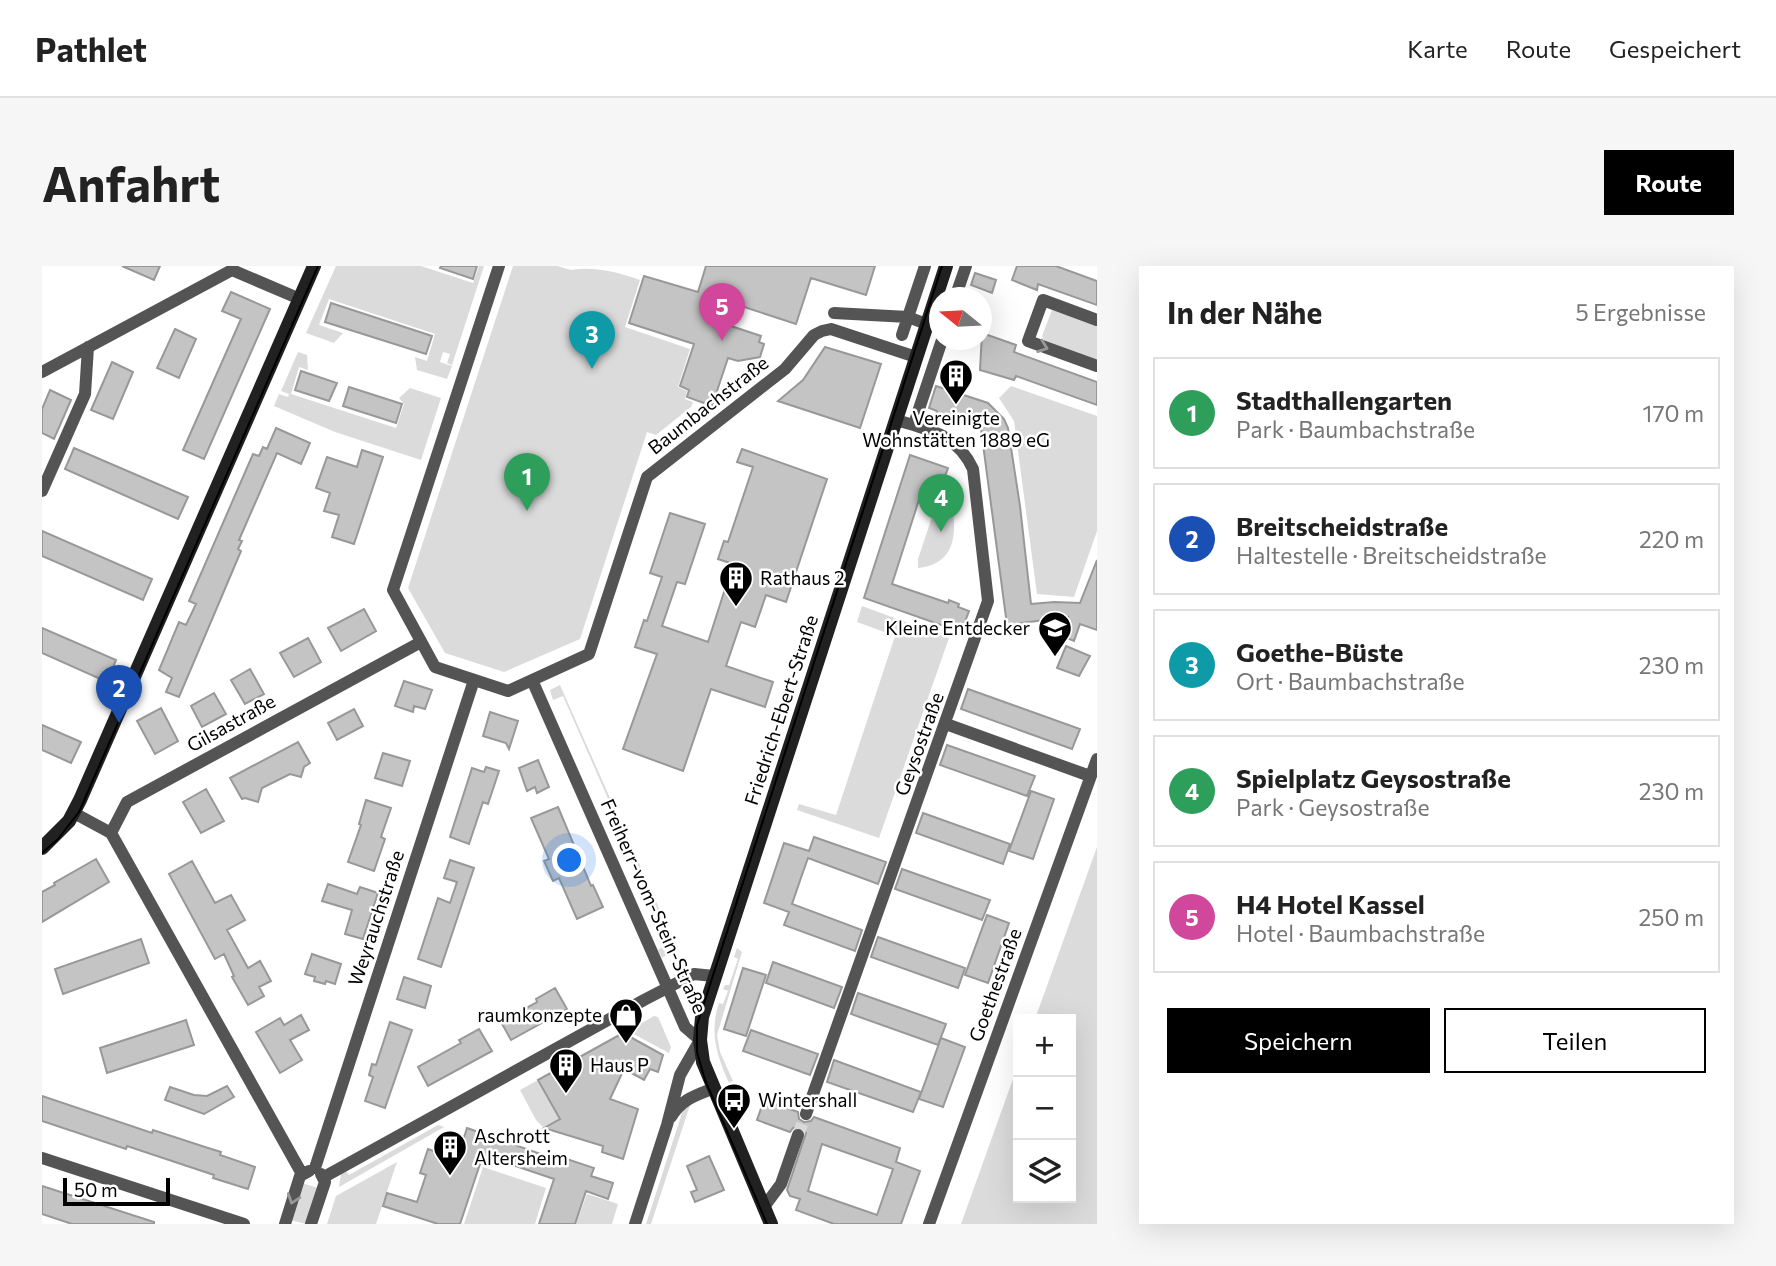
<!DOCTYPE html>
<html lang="de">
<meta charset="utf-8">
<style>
:root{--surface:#fff;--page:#f6f6f6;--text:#222;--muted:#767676;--line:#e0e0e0;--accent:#000}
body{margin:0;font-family:Commissioner,sans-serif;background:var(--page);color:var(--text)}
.controls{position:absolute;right:21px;bottom:21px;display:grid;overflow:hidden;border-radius:0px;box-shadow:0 7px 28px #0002}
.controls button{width:63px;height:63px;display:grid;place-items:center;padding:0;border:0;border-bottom:2px solid var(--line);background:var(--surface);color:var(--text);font:35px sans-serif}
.compass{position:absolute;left:887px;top:21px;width:63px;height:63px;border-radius:50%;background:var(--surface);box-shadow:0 7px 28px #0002;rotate:288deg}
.scale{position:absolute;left:21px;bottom:18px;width:107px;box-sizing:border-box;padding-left:7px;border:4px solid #000;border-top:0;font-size:19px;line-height:24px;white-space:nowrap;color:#000;-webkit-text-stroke:5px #fff;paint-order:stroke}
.you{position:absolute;left:528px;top:595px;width:24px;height:24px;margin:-18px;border:5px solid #fff;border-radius:50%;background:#1a73e8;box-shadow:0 0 0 10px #1a73e833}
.badge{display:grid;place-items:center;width:46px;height:46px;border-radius:50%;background:var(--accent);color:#fff;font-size:23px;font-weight:700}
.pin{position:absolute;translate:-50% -58px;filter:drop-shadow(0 2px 4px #0008)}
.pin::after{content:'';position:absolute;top:37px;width:24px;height:21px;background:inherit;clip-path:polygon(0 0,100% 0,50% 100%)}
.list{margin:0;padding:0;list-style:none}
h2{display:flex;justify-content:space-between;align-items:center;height:91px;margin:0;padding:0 28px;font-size:30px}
h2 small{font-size:23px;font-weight:400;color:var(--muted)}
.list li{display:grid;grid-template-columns:46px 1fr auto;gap:21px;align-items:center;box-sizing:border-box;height:112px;margin:0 14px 14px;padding:0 14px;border:2px solid var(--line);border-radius:0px}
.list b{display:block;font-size:26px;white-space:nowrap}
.list p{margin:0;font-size:23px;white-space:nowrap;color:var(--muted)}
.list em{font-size:23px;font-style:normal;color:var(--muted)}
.actions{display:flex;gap:14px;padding:21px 28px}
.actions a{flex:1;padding:16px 0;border:2px solid var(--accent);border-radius:0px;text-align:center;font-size:24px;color:var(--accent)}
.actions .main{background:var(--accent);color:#fff}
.icon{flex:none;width:38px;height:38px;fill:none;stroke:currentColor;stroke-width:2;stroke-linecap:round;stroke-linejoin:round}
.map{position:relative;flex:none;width:1055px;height:958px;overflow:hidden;border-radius:0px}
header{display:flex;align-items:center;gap:42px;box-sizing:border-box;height:98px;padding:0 35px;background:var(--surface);border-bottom:2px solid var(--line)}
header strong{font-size:33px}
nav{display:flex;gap:38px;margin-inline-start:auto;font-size:24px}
.intro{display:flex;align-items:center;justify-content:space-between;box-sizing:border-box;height:168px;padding:0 42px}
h1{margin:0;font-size:49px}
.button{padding:18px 32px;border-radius:0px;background:var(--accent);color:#fff;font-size:24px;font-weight:700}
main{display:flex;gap:42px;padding:0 42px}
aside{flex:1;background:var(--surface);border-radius:0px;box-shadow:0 7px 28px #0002}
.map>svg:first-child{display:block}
.green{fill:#dbdbdb}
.building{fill:#c4c4c4;stroke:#989898;stroke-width:2;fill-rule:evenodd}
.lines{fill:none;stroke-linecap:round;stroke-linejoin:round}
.street-tunnel{stroke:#d9d9d9;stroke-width:12;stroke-dasharray:12 6;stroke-linecap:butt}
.street{stroke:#545454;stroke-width:12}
.secondary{stroke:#212121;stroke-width:14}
.tram{stroke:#000;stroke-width:2}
.oneway{stroke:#989898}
.labels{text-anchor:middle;stroke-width:5;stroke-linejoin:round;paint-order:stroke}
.street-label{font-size:19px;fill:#000;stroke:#fff}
.poi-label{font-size:19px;fill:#000;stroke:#fff;text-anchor:start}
</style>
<header>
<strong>Pathlet</strong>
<nav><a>Karte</a><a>Route</a><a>Gespeichert</a></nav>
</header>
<div class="intro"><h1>Anfahrt</h1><a class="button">Route</a></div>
<main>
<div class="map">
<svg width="1055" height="958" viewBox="0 0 1055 958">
<rect width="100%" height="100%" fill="#fff"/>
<path class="green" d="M294 0H379L431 17 437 0H442L410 99 405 97 408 88 401 86 398 96 410 100 405 113 375 104 373 91 385 95 393 68 287 33 277 59 301 67 292 77 264 67Z
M471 0H515L529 4C552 0 576 6 598 14L583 61 648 83 636 121 645 125 643 133 651 136 649 141 614 169 605 166 538 373 462 406 403 387 366 322Z
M1010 44 1055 59V95L1003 76 1000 70Z
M256 86 265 89 266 104 257 101 249 128 354 162 362 138 357 132 368 122 399 132 379 194 293 166 232 140 237 128 246 131 247 128 239 125Z
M969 120 1055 150V265L1032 331 995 328 972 155 957 132Z
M909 231C914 262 918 297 876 302V293L894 239 897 235Z
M820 340 907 372 837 572 755 544 757 538 794 549 853 370 815 356Z
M518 419 635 683 620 692 616 684 620 681 616 672 625 667 521 430 511 434 508 424Z
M1055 581V958H919L976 799V932H1029V753H993Z
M695 682 700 686 675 769 678 786 691 815 687 817C675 790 667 767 677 737L681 738 686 725 681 723 683 719H687L696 693 692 691Z
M612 750 616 751 629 781 627 787 586 765Z
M496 814 518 853 501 861 494 854 478 824Z
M649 836 609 958H604L641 844Z
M396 859 402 861 297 921 299 908 304 905 307 909Z
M355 896 334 958H285L294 930Z
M441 901 504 922 493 958H422Z
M260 917 276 922 264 958 248 954Z
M545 928 576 938 570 958H534Z"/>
<path class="building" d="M80 0H118L112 14Z
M399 0H435L431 13 398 2Z
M664 0H833L824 29 769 12 754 58 687 36 680 57 719 70 717 76 722 78 718 91 696 95 686 92 670 140 645 131 647 124 638 120 652 78 587 57 602 10 656 26Z
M975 0H1014L1055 15V39L996 18 995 24 970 14Z
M933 7 954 14 950 27 929 19Z
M189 26 228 43 162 193 141 184 199 53 180 45Z
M289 37 390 70 384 88 283 56Z
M133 63 154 73 137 112 115 102Z
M940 67 974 79 972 86 1055 116V139L974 110 972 114 938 104Z
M783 81 839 98 818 162 736 135 761 114Z
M70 96 91 106 71 153 49 144Z
M259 105 295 117 287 135 253 124Z
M894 120 946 137 962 153 966 162 978 240 989 338 1012 336 1038 337 1055 294V364L1038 358 1032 375 1020 370 1026 351 965 359 939 163 894 148 895 145 887 142Z
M307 121 360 138 354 157 301 140Z
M8 124 29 134 12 173 0 167V143Z
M234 162 268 177 259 198 235 187 197 274 200 275 196 283 199 285 137 431 124 426 130 412 117 404 137 356 144 359 154 338 147 335 211 188 217 190 221 181 225 183Z
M32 182 146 231 136 253 23 203Z
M700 183 785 213 744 336 724 329 713 361 699 356 684 400 731 416 723 441 669 423 641 505 581 483 615 388 593 381 602 354 605 355 620 311 608 307 628 247 663 258 643 318 635 316 620 360 666 376 691 298 676 293 682 275 686 276 711 201 695 196Z
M320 184 341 191 312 278 290 271 297 249 282 245 288 227 274 222 285 191 315 201Z
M868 189 906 202 898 224 882 218 850 318 906 337 907 334 917 338 916 341 927 345 919 366 822 332Z
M0 265 110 313 101 334 0 290Z
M322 343 334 365 299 385 286 362Z
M0 362 74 394 65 416 0 387Z
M266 372 279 396 252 411 238 387Z
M1024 380 1048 390 1037 410 1015 402Z
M208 403 222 428 203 438 189 414Z
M362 415 390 424 383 443 372 440 371 446 353 440Z
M926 423 1038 463 1030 483 919 443Z
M172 427 184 448 160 461 149 440Z
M119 442 136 475 113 488 95 455Z
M312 443 321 460 295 474 286 457Z
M448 446 476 455 467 483 464 477 441 470Z
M0 459 39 476 29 497 0 484Z
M256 476 268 497 262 501 259 511 248 508 220 522 216 536 203 532 200 533 188 512Z
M905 479 993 510 985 530 898 499Z
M341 487 368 495 360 520 333 512Z
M496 494 507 521 495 527 493 521 485 525 477 502Z
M444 501 457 505 446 538 441 536 427 578 408 571 430 502 442 506Z
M164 523 182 555 159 567 141 536Z
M989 525 1012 533 991 593 967 585Z
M324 534 349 542 339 571 343 573 332 605 306 596 319 559 317 558Z
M516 541 549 620 551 619 561 641 535 653 517 612 511 615 502 595 507 593 489 552Z
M881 547 968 578 961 598 874 567Z
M772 571 844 596 836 618 766 592 761 606 750 638 820 664 813 685 742 659 747 646 722 637 742 577 767 585Z
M54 593 67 616 0 656V626L13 619 12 617Z
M408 594 432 602 399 701 376 693 396 632 408 637 415 616 402 612Z
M150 595 173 637 189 629 203 654 185 664 206 702 218 695 229 715 217 721 222 730 206 739 190 711 192 710 182 688 173 693 127 608Z
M860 603 948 634 940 654 853 623Z
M286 618 315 628 318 621 336 627 321 673 303 668 310 644 280 635Z
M945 649 967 657 946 717 923 709Z
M836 671 923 702 916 722 829 691Z
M99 673 107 697 21 728 13 703Z
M270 688 299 698 293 718 284 715 283 718 272 715 273 711 263 708Z
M731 696 800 721 792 742 724 717Z
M701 702 724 709 704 770 682 763Z
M362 711 389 720 383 742 355 733Z
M513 722 525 743 469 774 459 756 495 736 494 733Z
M816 727 904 758 896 779 809 748Z
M259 749 267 764 248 774 260 794 238 807 214 766 238 752 242 759Z
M144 754 152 779 65 807 58 782Z
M348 756 370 764 343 842 323 835 331 811 327 809 330 798 334 799Z
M437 763 450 785 386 820 376 801 419 777 417 774Z
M709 764 776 788 768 809 701 785Z
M581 767 621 789 616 806 608 803 602 814 582 803 568 833 596 843 581 893 560 886 561 880 502 862 518 853 496 814Z
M899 772 923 781 901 841 877 833Z
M792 794 879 826 871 846 785 816Z
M185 820 192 831 162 848 123 834 128 821 152 829 165 830Z
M0 830 110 867 111 864 163 881 179 886 178 889 213 901 206 923 171 912 172 909 85 880 84 883 0 855Z
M722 834 756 846 757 853 762 856 769 855 772 851 858 882 854 896 878 905 859 958H792L754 944 758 933 748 930 745 924 764 867 758 861 751 862 748 866 715 854ZM780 878 851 903 835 949 766 925Z
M425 862 510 892 507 887 552 902 549 910 571 917 566 933 544 925 533 958H497L512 913 441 889 418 958H396L341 940 345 927 375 936 384 909 378 907 386 883 415 893Z
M667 890 682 924 653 936 649 926 655 924 645 900Z
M0 920 112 956V958H30L0 948Z"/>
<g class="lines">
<path class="street-tunnel" d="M756 869 764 848"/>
<path class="street" d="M457 0 351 324 393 401 466 425 547 388 605 211 743 103 772 69 780 65 789 63 874 91
M913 32 924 0
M792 47 866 51 879 56
M1055 54 1001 34 986 75 1055 100
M891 59 898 62
M860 69 883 0
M0 106 190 4 258 33
M874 152 900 74
M0 225 43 128 46 81
M490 414 643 761 658 774 638 809 625 859 593 958
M904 458 1048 510
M32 547 69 567 85 536 379 376
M69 567 260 908
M764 848 946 335 931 203C915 168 887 164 854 154
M629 851C639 834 652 830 670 823
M0 892 202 958
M273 902 432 414
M282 911 602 734 652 708 672 710
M722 941 739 918 756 869
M243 958 258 910 267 905
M269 958 283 916 279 908
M887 958 1055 493"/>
<path class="secondary" d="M0 582 27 555 38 534 272 0
M729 958 661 796 658 774 660 751 904 0"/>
<path class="tram" d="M0 587 16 573 37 546 276 0
M725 958 663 814 655 786V759L900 0"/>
</g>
<defs><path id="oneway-chevron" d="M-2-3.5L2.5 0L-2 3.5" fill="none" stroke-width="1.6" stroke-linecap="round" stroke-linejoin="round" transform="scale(1.75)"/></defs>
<g class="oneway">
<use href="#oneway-chevron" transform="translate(1001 81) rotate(20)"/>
<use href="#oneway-chevron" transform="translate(251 933) rotate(109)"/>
</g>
<defs>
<g id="building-pin" transform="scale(1.75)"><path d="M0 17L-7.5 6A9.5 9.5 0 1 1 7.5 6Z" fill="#000" stroke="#fff"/><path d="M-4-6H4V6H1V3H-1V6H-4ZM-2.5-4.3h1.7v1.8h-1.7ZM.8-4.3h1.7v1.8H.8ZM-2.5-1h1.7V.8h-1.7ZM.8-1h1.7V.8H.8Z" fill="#fff"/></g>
<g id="school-pin" transform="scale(1.75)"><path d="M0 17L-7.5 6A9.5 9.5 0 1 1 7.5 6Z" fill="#000" stroke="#fff"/><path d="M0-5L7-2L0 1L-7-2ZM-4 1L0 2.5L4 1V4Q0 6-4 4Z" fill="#fff"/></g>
<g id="shop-pin" transform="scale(1.75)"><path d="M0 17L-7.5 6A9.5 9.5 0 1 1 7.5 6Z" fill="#000" stroke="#fff"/><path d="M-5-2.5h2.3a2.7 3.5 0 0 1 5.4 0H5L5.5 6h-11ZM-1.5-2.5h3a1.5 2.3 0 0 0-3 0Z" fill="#fff"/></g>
<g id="bus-pin" transform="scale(1.75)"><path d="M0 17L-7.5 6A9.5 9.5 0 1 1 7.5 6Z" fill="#000" stroke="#fff"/><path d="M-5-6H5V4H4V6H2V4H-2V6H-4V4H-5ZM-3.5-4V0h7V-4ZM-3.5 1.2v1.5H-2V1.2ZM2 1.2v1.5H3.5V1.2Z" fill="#fff"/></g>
</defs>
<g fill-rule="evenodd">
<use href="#building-pin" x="914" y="110"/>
<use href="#building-pin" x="694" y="312"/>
<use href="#school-pin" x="1013" y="362"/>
<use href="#shop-pin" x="584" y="749"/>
<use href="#building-pin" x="524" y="799"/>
<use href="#bus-pin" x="692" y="834"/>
<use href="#building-pin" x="408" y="881"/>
</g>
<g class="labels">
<g class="street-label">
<text transform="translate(666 139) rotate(-38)" y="7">Baumbachstraße</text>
<text transform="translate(739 444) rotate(-72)" y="7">Friedrich-Ebert-Straße</text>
<text transform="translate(189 457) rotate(-29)" y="7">Gilsastraße</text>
<text transform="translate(877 478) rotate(-70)" y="7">Geysostraße</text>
<text transform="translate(612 640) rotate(66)" y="7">Freiherr-vom-Stein-Straße</text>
<text transform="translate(334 652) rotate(-72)" y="7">Weyrauchstraße</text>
<text transform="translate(953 719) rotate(-70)" y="7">Goethestraße</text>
</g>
<g class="poi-label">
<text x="914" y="159" text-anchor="middle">Vereinigte<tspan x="914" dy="22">Wohnstätten 1889 eG</tspan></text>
<text x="718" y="319">Rathaus 2</text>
<text x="988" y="369" text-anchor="end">Kleine Entdecker</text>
<text x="560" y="756" text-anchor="end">raumkonzepte</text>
<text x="548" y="806">Haus P</text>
<text x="716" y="841">Wintershall</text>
<text x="432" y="877">Aschrott<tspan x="432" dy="22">Altersheim</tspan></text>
</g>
</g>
</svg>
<div class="controls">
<button>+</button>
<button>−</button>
<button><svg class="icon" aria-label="layers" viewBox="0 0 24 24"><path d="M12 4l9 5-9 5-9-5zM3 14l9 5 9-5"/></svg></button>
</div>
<svg class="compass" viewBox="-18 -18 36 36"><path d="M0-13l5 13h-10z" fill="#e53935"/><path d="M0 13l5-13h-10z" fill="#767676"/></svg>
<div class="scale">50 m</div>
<div class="you"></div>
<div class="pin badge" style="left:485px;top:245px;background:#2e9e5b">1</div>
<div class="pin badge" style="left:77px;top:457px;background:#1a4fb4">2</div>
<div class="pin badge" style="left:550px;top:103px;background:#0f9aa8">3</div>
<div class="pin badge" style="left:899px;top:266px;background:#2e9e5b">4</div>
<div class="pin badge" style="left:680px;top:75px;background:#d1479c">5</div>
</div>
<aside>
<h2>In der Nähe<small>5 Ergebnisse</small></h2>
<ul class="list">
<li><span class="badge" style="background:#2e9e5b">1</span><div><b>Stadthallengarten</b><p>Park · Baumbachstraße</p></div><em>170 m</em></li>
<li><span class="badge" style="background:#1a4fb4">2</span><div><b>Breitscheidstraße</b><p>Haltestelle · Breitscheidstraße</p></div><em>220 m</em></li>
<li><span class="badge" style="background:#0f9aa8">3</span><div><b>Goethe-Büste</b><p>Ort · Baumbachstraße</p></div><em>230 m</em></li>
<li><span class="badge" style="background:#2e9e5b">4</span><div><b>Spielplatz Geysostraße</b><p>Park · Geysostraße</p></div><em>230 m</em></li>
<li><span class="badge" style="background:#d1479c">5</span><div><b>H4 Hotel Kassel</b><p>Hotel · Baumbachstraße</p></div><em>250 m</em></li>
</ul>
<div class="actions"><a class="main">Speichern</a><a>Teilen</a></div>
</aside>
</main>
